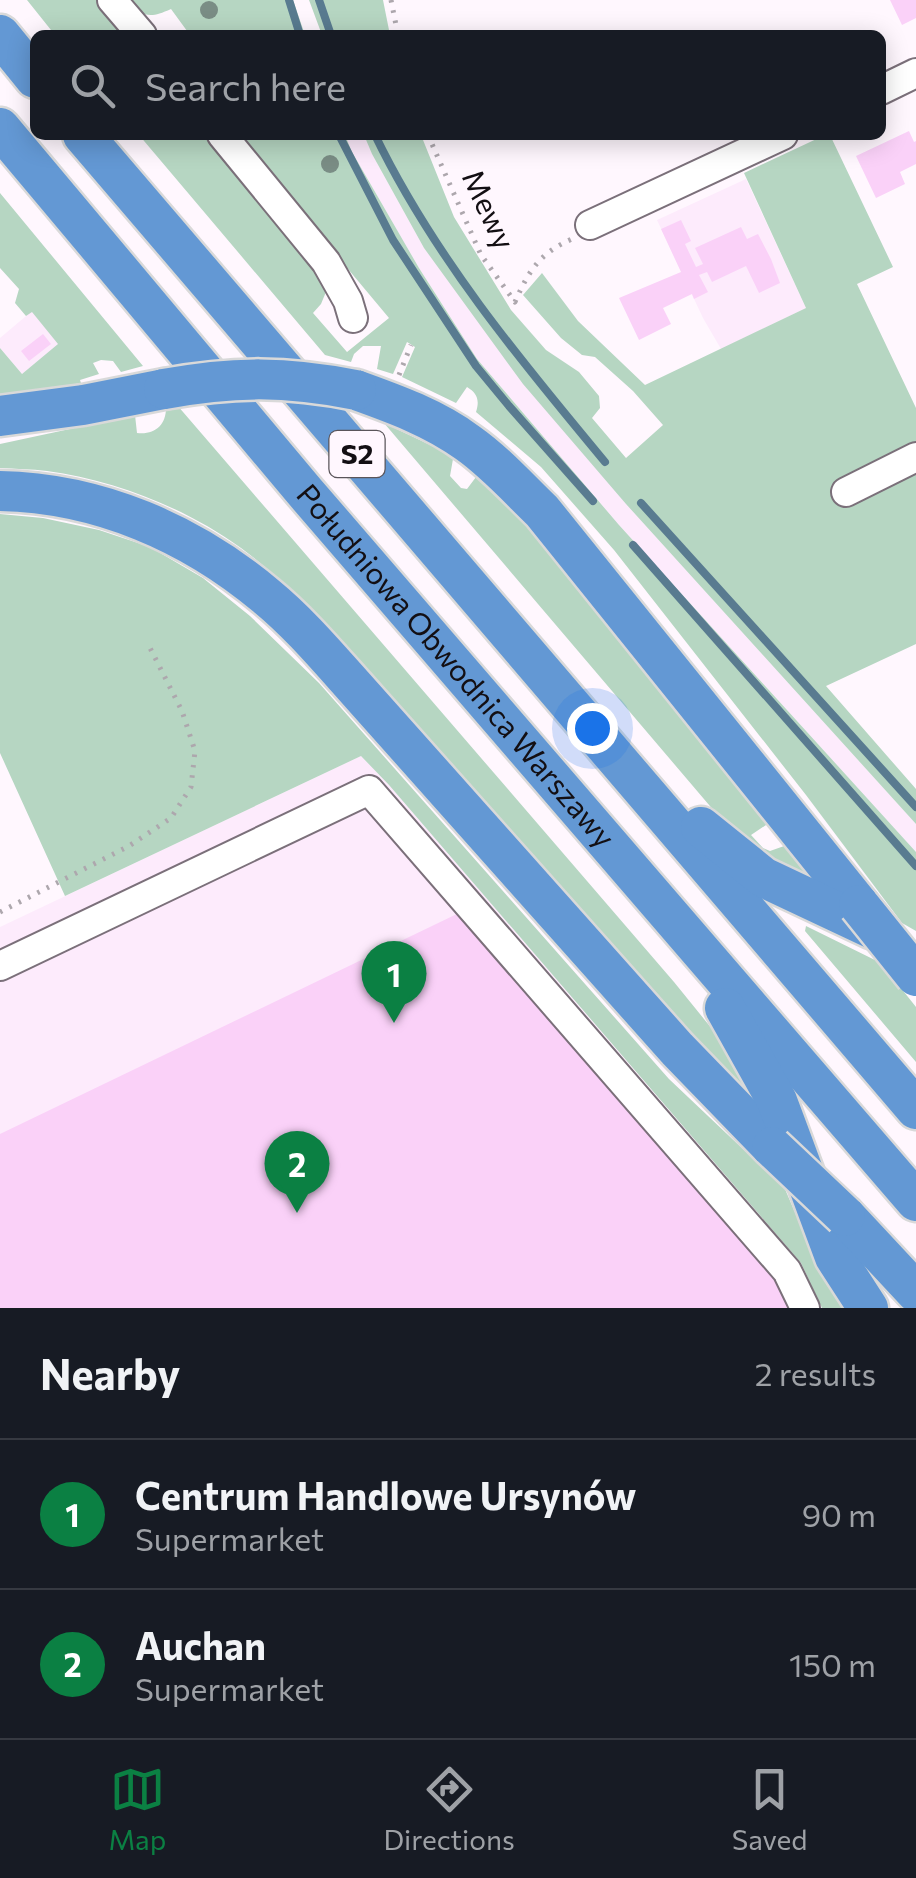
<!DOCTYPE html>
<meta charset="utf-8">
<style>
:root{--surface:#171b24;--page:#242831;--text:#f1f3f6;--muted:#9ea1a6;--line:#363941;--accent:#0b8043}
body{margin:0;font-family:Commissioner,sans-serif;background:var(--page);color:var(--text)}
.you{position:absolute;left:592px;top:728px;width:35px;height:35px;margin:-25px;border:8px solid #fff;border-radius:50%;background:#1a73e8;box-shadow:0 0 0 15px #1a73e833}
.badge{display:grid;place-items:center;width:65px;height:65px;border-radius:50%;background:var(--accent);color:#fff;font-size:32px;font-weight:700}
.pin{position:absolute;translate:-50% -82px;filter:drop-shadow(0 2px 5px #0008)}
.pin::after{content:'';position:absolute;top:52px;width:35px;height:30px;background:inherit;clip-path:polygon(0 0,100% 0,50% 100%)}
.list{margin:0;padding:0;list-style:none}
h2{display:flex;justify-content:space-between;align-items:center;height:130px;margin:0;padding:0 40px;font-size:42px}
h2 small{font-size:32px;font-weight:400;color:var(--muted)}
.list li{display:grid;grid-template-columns:65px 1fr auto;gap:30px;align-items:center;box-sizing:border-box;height:150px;padding:0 40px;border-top:2px solid var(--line)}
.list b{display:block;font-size:38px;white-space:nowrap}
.list p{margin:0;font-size:32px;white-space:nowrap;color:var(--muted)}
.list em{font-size:32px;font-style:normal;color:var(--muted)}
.icon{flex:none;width:55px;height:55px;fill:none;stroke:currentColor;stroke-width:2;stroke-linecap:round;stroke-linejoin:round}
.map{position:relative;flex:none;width:916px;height:1308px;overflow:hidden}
.search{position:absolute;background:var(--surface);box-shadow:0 5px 25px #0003;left:30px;right:30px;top:30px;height:110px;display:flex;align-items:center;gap:25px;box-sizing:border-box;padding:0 35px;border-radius:15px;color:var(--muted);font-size:38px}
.sheet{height:430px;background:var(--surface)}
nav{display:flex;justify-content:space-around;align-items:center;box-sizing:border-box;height:140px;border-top:2px solid var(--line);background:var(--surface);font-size:28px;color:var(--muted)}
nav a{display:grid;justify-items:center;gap:5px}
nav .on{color:var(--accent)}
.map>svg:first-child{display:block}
.built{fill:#fdebfc}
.green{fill:#b6d6c2}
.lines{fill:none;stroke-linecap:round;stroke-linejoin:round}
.stream{stroke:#597b90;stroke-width:8}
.building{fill:#fad1f8}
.minor-casing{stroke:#7b707a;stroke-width:32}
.highway-casing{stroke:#d9d9d9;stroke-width:45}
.path{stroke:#ada7ad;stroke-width:5;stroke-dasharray:2.5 8;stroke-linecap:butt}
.minor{stroke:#fff;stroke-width:28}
.highway{stroke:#6398d4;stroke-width:40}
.highway-bridge-casing{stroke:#d9d9d9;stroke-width:45;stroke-linecap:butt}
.highway-bridge{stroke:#6398d4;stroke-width:40}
.tree{fill:#7a8d85}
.labels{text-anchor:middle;stroke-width:8;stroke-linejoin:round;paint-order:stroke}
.shield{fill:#fff7fe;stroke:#5a555a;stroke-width:2.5}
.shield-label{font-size:28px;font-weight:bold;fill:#130f13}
.street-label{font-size:30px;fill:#130f13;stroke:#fff7fe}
</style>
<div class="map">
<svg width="916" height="1308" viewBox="0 0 916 1308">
<rect width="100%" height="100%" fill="#fff7fe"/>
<path class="built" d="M345 135H364L372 154 424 248 626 504 916 824V852L619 525 477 359 419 268 352 152Z
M746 179 806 308 721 349 703 318 657 220Z
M32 311 59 344 22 374 0 348V338Z
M361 756 389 785 801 1264 822 1308H0V927Z"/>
<path class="green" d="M27 0H99L128 35H55Z
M127 0H293L305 35H190L171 9C149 19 143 17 127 0Z
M309 0H383L390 35H322Z
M139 135H211L328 287 321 304 313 313 347 352 389 318 236 135H345L352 152 419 268 477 359 619 525 916 852V931L902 923 806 795 614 550 541 467 476 412C480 400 477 393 467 387L456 403 402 377 415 347 407 342 393 374 377 369 381 346H363L354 354 351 362 325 355Z
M364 135H421L454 217 511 310 546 350 579 372 599 396 600 408 592 418 626 458 663 425 633 391 595 357 582 355 561 338 523 295 542 273 578 321 645 385 806 308 744 173 825 135H830L893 267 857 284 916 408V444L833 484 845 507 916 470V644L826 686 916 789V824L626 504 523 384 424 248 372 154Z
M0 193 143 366 121 372 113 361 101 360 93 363 99 374 80 380 81 383 0 398V348L22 374 58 344 32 312 26 316 15 303 19 289 0 268Z
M177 405 674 982 721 1040 758 1108 693 1041 321 622C296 596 270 569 241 548 186 508 114 480 47 471 31 469 15 469 0 468V444L135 415 137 433C155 435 166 425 166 408Z
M384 423 445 452 453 459 450 476 461 488 467 489 476 477 495 493 545 546 769 823 751 835 763 848 770 851 787 845 824 891C784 870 748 844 715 812Z
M0 514 43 518 99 530 150 547 203 578 250 616 319 683 669 1079 785 1189 815 1259 848 1308H822L801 1263 389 785 361 756 65 896 0 753Z
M806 926 881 963 916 1007V1062L805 931Z"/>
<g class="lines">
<path class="stream" d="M289 0 300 35
M319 0 331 35
M339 135 393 240 476 366 509 406 593 501
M375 135C433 255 520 360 605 462
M641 503 916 807
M633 545 916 866"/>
</g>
<path class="building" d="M890 0H916V18L902 25Z
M909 131 914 142 916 141V164L900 172 905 184 876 198 856 156Z
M681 220 691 241 685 244 696 267 703 264 695 248 741 227 747 239 758 234 771 259 780 283 759 293 746 266 712 282 707 272 699 275 708 292 694 299 692 294 663 308 671 324 639 340 619 298 681 272 661 229Z
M43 334 51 344 29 361 21 351Z
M461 912 775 1274 791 1308H0V1134Z"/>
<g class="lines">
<g class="minor-casing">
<path id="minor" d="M112 0 142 35
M881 90 916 73
M222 135 326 262 348 301 353 318
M590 225 783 135
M846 492 916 457
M0 966 369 790 787 1271 805 1308"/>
</g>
<g class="highway-casing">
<g id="highway">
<path d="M0 35 35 78"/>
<path id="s1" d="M0 128 305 492 916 1201"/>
<path d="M83 135 916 1109"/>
<path d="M356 390C395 404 434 418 468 443 495 462 518 488 542 511L859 905"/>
<path d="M0 416 83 405 164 389"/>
<path d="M0 491C99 493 191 533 266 596 294 619 318 646 342 673L677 1049 772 1147"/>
<path d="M701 827 763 877 873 929"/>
<path d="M725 1008 777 1101 835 1257 868 1308"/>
<path d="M845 1216 916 1292"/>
</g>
</g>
<path class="path" d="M391 0 398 35
M428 135 481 255 515 302C529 270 540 253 572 239
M399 375 411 345
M0 912 129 846 171 818 191 787 195 751 182 711 147 642"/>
<use href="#minor" class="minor"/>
<use href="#highway" class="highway"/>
<g class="highway-bridge-casing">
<path id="highway-bridge" d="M164 389C234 376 286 376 356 390
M859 905 916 976
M772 1147 845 1216"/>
</g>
<use href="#highway-bridge" class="highway-bridge"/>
</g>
<g class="tree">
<circle cx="209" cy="10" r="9"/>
<circle cx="330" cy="164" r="9"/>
</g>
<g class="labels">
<rect class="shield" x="329.5" y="431" width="55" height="46" rx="8"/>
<g class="shield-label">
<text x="357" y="464">S2</text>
</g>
<g class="street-label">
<text transform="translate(488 210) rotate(65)" y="10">Mewy</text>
<text dy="10" stroke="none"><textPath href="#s1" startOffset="705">Południowa Obwodnica Warszawy</textPath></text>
</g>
</g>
</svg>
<div class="you"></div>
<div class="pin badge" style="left:394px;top:1023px">1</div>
<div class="pin badge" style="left:297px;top:1213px">2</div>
<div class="search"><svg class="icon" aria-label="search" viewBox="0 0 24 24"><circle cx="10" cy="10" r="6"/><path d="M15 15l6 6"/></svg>Search here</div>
</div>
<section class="sheet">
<h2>Nearby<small>2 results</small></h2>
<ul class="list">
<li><span class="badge">1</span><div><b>Centrum Handlowe Ursynów</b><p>Supermarket</p></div><em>90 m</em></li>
<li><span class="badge">2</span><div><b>Auchan</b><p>Supermarket</p></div><em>150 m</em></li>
</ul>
</section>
<nav>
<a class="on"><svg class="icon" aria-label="map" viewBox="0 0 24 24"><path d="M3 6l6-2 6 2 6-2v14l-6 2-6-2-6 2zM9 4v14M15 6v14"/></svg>Map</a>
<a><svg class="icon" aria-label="directions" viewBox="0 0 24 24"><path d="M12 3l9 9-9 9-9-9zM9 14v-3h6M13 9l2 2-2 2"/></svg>Directions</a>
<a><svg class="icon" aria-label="saved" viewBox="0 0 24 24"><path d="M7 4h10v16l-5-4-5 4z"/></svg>Saved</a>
</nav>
